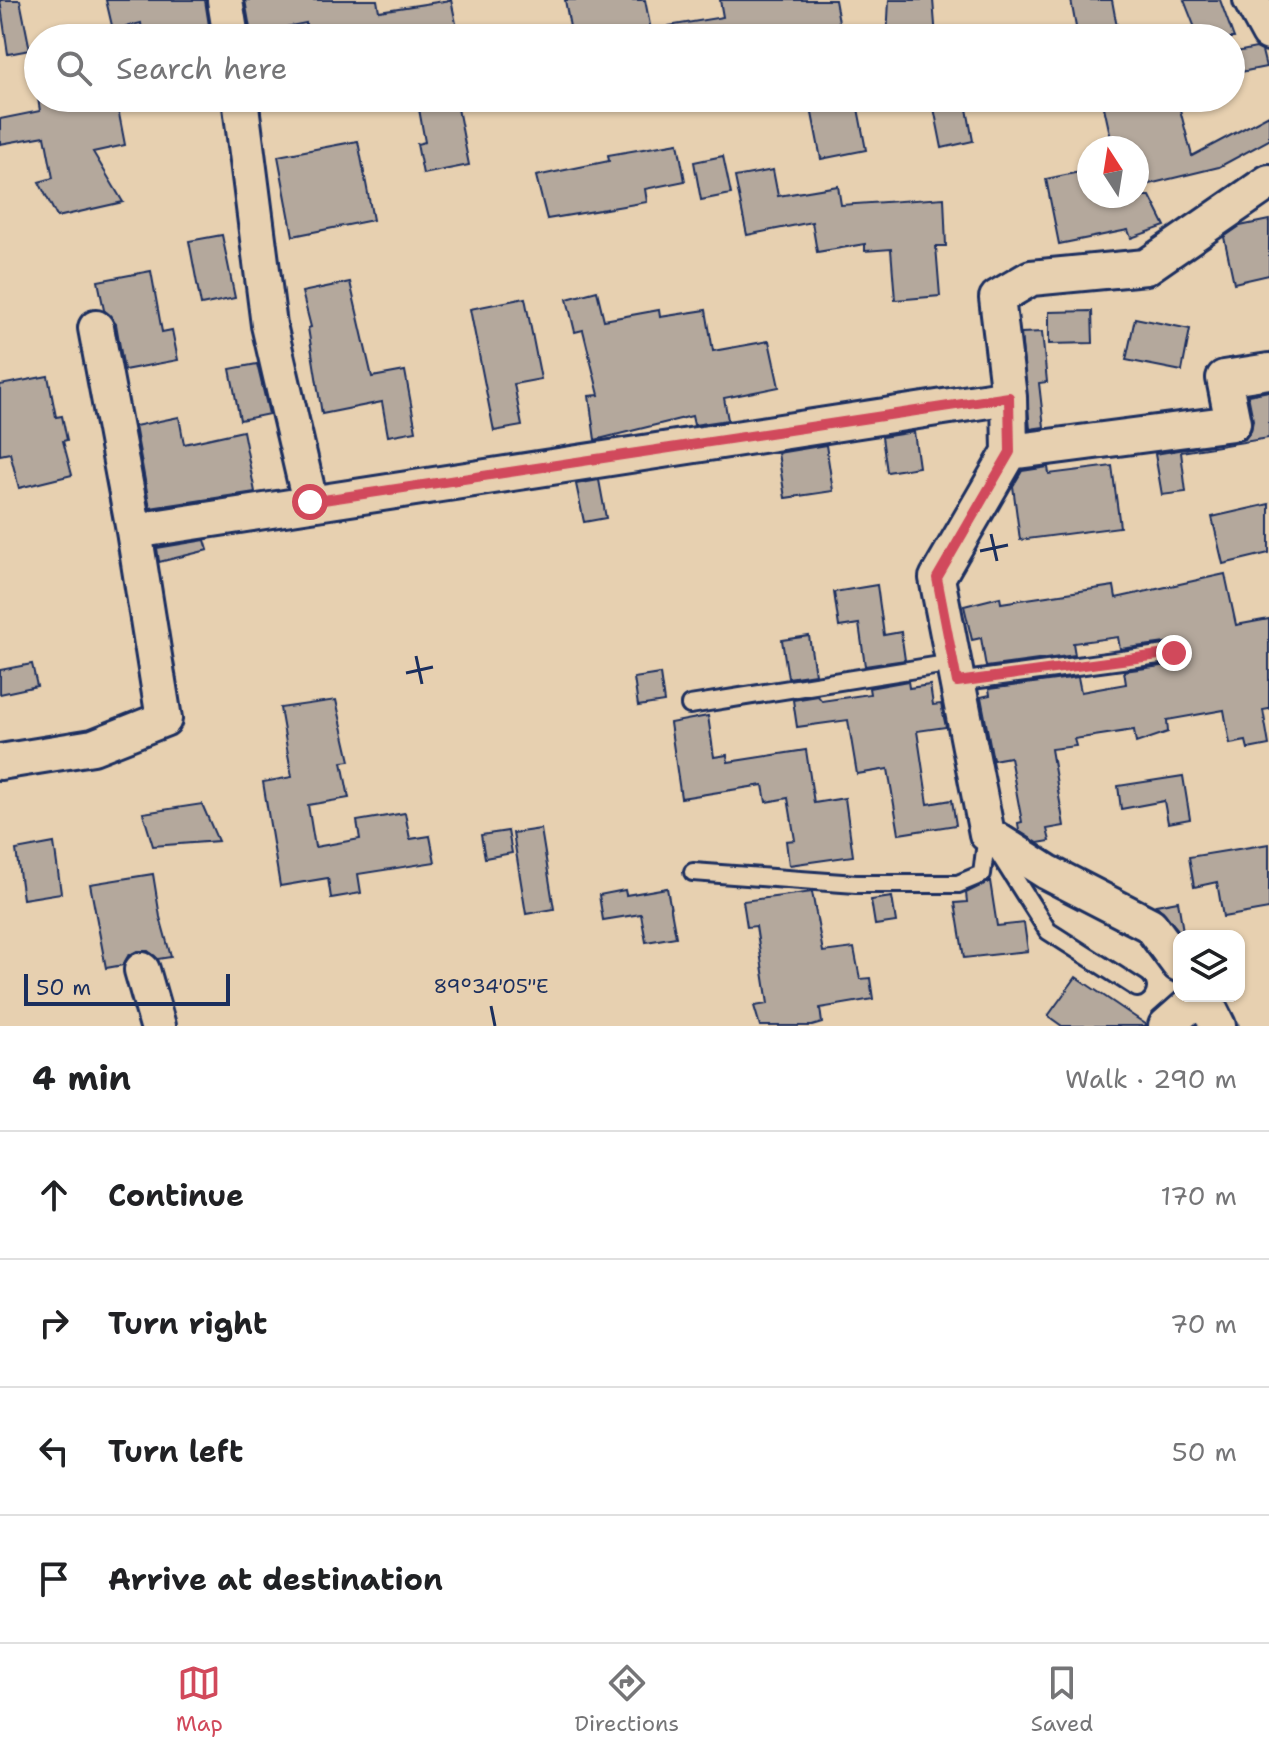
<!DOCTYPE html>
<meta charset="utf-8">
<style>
:root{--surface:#fff;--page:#f6f6f6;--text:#202124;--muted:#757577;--line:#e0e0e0;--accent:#d1495b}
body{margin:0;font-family:"Shantell Sans",sans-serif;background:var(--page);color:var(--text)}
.controls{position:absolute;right:24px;bottom:24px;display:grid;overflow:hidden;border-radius:16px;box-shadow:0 2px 6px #0004}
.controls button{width:72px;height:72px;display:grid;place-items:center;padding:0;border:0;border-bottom:2px solid var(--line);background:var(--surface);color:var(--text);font:40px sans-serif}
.compass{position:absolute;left:1077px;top:136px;width:72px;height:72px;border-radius:50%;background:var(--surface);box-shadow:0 2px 6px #0004;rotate:348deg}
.scale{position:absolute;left:24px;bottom:20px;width:206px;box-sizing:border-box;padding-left:8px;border:4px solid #1b2f5e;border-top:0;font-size:22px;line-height:28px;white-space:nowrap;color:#1b2f5e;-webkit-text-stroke:6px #e7d0b0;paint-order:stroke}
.stop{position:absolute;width:24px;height:24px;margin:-18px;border:6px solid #d1495b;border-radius:50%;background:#fff}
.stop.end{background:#d1495b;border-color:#fff;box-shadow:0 2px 8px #0008}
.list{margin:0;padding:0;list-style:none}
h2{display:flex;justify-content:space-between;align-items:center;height:104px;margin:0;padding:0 32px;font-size:34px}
h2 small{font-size:26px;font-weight:400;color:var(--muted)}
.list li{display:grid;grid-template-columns:52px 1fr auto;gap:24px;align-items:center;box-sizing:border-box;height:128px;padding:0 32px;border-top:2px solid var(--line)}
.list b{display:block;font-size:30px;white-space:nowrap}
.list em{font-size:26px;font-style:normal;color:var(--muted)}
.icon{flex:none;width:44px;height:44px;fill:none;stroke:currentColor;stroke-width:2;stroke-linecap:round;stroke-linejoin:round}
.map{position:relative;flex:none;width:1269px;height:1026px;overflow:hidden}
.search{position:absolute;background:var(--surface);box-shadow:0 2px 6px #0004;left:24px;right:24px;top:24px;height:88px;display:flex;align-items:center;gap:20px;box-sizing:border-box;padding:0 28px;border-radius:44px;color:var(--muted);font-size:30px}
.sheet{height:616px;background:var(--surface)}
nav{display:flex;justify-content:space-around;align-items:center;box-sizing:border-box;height:112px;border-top:2px solid var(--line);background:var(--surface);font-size:22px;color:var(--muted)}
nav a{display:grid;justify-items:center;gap:4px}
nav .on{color:var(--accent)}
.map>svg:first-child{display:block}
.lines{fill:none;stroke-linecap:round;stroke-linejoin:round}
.stream{stroke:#6b6f7e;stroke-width:8}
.building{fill:#b4a89c;stroke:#1b2f5e;stroke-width:2}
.lane-casing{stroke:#1b2f5e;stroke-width:22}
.street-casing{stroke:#1b2f5e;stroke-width:40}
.lane{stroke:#e7d0b0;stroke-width:16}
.street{stroke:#e7d0b0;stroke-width:34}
.route{stroke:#d1495b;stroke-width:10}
.ticks{fill:none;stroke:#1b2f5e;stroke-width:3}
.ticks-label{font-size:20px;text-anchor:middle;fill:#1b2f5e;stroke:#e7d0b0;stroke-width:7;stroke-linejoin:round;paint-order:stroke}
</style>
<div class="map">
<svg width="1269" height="1026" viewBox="0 0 1269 1026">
<rect width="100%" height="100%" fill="#e7d0b0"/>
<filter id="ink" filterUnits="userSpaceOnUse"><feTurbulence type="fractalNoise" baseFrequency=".0125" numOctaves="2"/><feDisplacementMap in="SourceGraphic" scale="16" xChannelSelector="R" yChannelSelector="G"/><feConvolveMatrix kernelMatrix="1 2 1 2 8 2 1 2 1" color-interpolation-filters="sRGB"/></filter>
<g filter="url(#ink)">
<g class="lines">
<path class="stream" d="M1235 1026H1236"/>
</g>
<path class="building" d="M0 0H20L30 50 8 54Z
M106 0H205L211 38H143L141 23 113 30Z
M245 0H377L379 11 451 0 457 28 406 38H307L306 23 251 34Z
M565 0H645L652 35 572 38Z
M720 0H835L842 38H800L798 28 746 38H669L668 26 723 17Z
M889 0H933L936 38H887Z
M1071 0H1112L1119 38H1078Z
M1184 0H1220L1234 38H1199Z
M1256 48 1262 51 1266 67 1231 74V53Z
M38 98H116L125 145 93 152 123 202 57 217 39 182 53 178 45 136 0 144V119L40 111Z
M417 98H456L469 165 423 174 417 144 425 142Z
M809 98H856L866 150 821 159Z
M932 98H965L973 141 942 148Z
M1102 98H1177L1192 156 1269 115V140L1219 167 1137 187V148H1113Z
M358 141 373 220 293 236 278 156Z
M678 143 685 181 645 189 647 202 547 219 536 176 609 161 608 155Z
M723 156 731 194 701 200 694 162Z
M773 170 778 196 838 186 841 205 944 198 946 246H936L940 296 895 300 891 249 865 251V244L817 252 812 222 747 235 735 177Z
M1089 170V196H1150L1165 226 1131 238 1128 230 1059 244 1046 179Z
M1269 220V275L1234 283 1224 237 1240 226Z
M222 235 235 298 201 305 189 241Z
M151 271 162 332 172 330 178 360 124 370 116 324 104 310 98 281Z
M350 282 372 377 405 371 416 431 388 436 382 402 322 414 308 328 311 327 302 292Z
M597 291 604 320 659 310 660 317 706 310 713 351 769 341 779 387 724 398 728 420 694 425 692 416 595 440 589 396 599 395 583 330 575 332 567 299Z
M525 298 541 379 514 384 522 426 494 431 470 309Z
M1092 311 1093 343 1049 344V312Z
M1135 318 1190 329 1182 371 1126 360Z
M1042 332 1047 382 1039 383 1044 427 1030 429 1021 333Z
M257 364 269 414 240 420 230 369Z
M48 376 56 417 62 416 67 440 63 441 72 475 19 488 10 453 0 455V385Z
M1269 391V438L1181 452 1186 492 1162 495 1155 454 1245 439 1251 431 1253 420 1248 395Z
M179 417 184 444 243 431 255 492 150 508 135 426Z
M914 432 919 467 887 472 882 437Z
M826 445 833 491 785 498 778 453Z
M1112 466 1120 527 1020 540 1013 486 1022 471 1048 467 1049 474Z
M599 480 606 518 584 522 576 484Z
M1269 504V553L1223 564 1212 517Z
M205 540 208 550 159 562 157 548Z
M1225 574 1236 625 1269 619V709L1263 710 1269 745 1248 749 1246 741 1230 744 1224 710 1167 720 1168 732 1136 743 1134 730 1074 739 1076 746 1051 749 1064 826 1047 829 1050 841 1038 843 1019 831 1018 823 1022 822 1010 757 993 760 981 697 990 695 989 689 1078 677 1081 692 1126 684 1124 671 1176 664 1184 658 1185 651 1173 642 1120 649 1118 637 1073 643 1075 655 986 667 981 638 972 640 964 606 1000 597 1001 603 1114 586 1116 598Z
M877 585 884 635 901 632 905 660 865 666 859 624 839 627 834 592Z
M809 636 815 674 788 678 782 640Z
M32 664 37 686 0 694V670Z
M660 674 664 702 638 706 634 678Z
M908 681 909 688 930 685 933 705 941 704 946 727 917 731 928 804 952 800 956 825 899 834 888 769 857 774 848 720 797 727 793 700 818 696 822 701 870 694 869 688Z
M336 700 350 761 342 762 349 798 308 805 315 847 360 839 357 821 405 813 410 839 430 836 435 862 358 874 361 893 331 898 328 878 280 886 263 782 292 777 280 708Z
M708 716 714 757 727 755 728 762 806 750 814 803 845 798 853 856 789 865 786 841 795 840 788 798 766 802 763 785 681 798 670 723Z
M1183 776 1190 819 1168 823 1164 801 1121 809 1118 786Z
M202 804 218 841 153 846 143 813Z
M541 829 554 909 526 914 513 833Z
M508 831 512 853 485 858 481 835Z
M54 843 61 893 23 899 16 850Z
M1269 844V909L1223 917 1217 882 1194 887 1189 857Z
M153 874 160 917 171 957 158 959 148 951H137L128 956 123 965 106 968 90 884Z
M990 881 997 926 1024 923 1028 951 964 958 955 903 967 902 966 893Z
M667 888 676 937 646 942 641 914 603 920 599 895 625 890 626 895Z
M812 892 823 952 854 948 860 979 870 978 873 999 820 1008 822 1023 812 1026H760L754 1006 768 1004 756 926 747 927 743 901Z
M892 897 896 922 875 925 871 900Z
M1178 901 1183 931 1180 932 1156 905Z
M1076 977 1147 1025V1026H1062L1048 1016Z"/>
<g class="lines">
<g class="lane-casing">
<path id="lane" d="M957 682 1174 653
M690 705 953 663
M996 849 1048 931 1137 988
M693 872 856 884H958L982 874 987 834"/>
</g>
<g class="street-casing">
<path id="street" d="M225 0 231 38
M1251 0 1269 33
M240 98 269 325 310 502
M96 328 134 531
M1010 452 1233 423 1224 378 1269 371
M0 762 93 747 164 719 134 531 1009 397
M1179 964 1150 925 1047 872 987 834 937 578 1010 452 1009 397 997 298 1031 278 1146 267 1269 182
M142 970 158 1026
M1203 996 1218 1026
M1166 1026 1200 996"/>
</g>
<use href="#lane" class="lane"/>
<use href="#street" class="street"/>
</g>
</g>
<g class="lines" filter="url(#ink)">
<path class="route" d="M310 502 1009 397 1010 452 937 578 957 682 1174 653"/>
</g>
<path class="ticks" d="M991 534 997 561M980 551 1008 545M416 656 422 684M406 673 433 667M491 1006 495 1026"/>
<g class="ticks-label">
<text x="491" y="993">89°34'05"E</text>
</g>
</svg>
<div class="controls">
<button><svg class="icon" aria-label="layers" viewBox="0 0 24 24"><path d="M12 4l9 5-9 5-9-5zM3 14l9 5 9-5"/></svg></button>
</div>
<svg class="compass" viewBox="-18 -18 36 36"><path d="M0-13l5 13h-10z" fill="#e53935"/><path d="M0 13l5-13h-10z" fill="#757577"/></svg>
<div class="scale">50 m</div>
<div class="stop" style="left:310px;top:502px"></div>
<div class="stop end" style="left:1174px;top:653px"></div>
<div class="search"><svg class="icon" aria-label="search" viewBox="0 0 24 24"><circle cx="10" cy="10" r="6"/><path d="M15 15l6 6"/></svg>Search here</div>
</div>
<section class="sheet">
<h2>4 min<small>Walk · 290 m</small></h2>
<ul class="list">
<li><svg class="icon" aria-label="ahead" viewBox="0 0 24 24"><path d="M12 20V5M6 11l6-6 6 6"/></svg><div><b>Continue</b></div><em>170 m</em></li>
<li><svg class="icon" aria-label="right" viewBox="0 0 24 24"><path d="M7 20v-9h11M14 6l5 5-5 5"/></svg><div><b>Turn right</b></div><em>70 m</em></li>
<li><svg class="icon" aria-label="left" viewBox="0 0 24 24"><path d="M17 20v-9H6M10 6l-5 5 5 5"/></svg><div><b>Turn left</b></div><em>50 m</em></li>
<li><svg class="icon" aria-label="arrive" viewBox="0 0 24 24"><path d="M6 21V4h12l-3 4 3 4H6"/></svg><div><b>Arrive at destination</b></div></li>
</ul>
</section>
<nav>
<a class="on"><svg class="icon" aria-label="map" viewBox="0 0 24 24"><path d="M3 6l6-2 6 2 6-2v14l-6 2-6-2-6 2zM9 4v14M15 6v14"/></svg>Map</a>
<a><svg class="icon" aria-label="directions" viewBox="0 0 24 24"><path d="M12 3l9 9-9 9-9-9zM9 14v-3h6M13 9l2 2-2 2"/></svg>Directions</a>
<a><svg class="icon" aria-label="saved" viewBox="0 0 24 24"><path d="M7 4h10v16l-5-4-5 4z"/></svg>Saved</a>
</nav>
